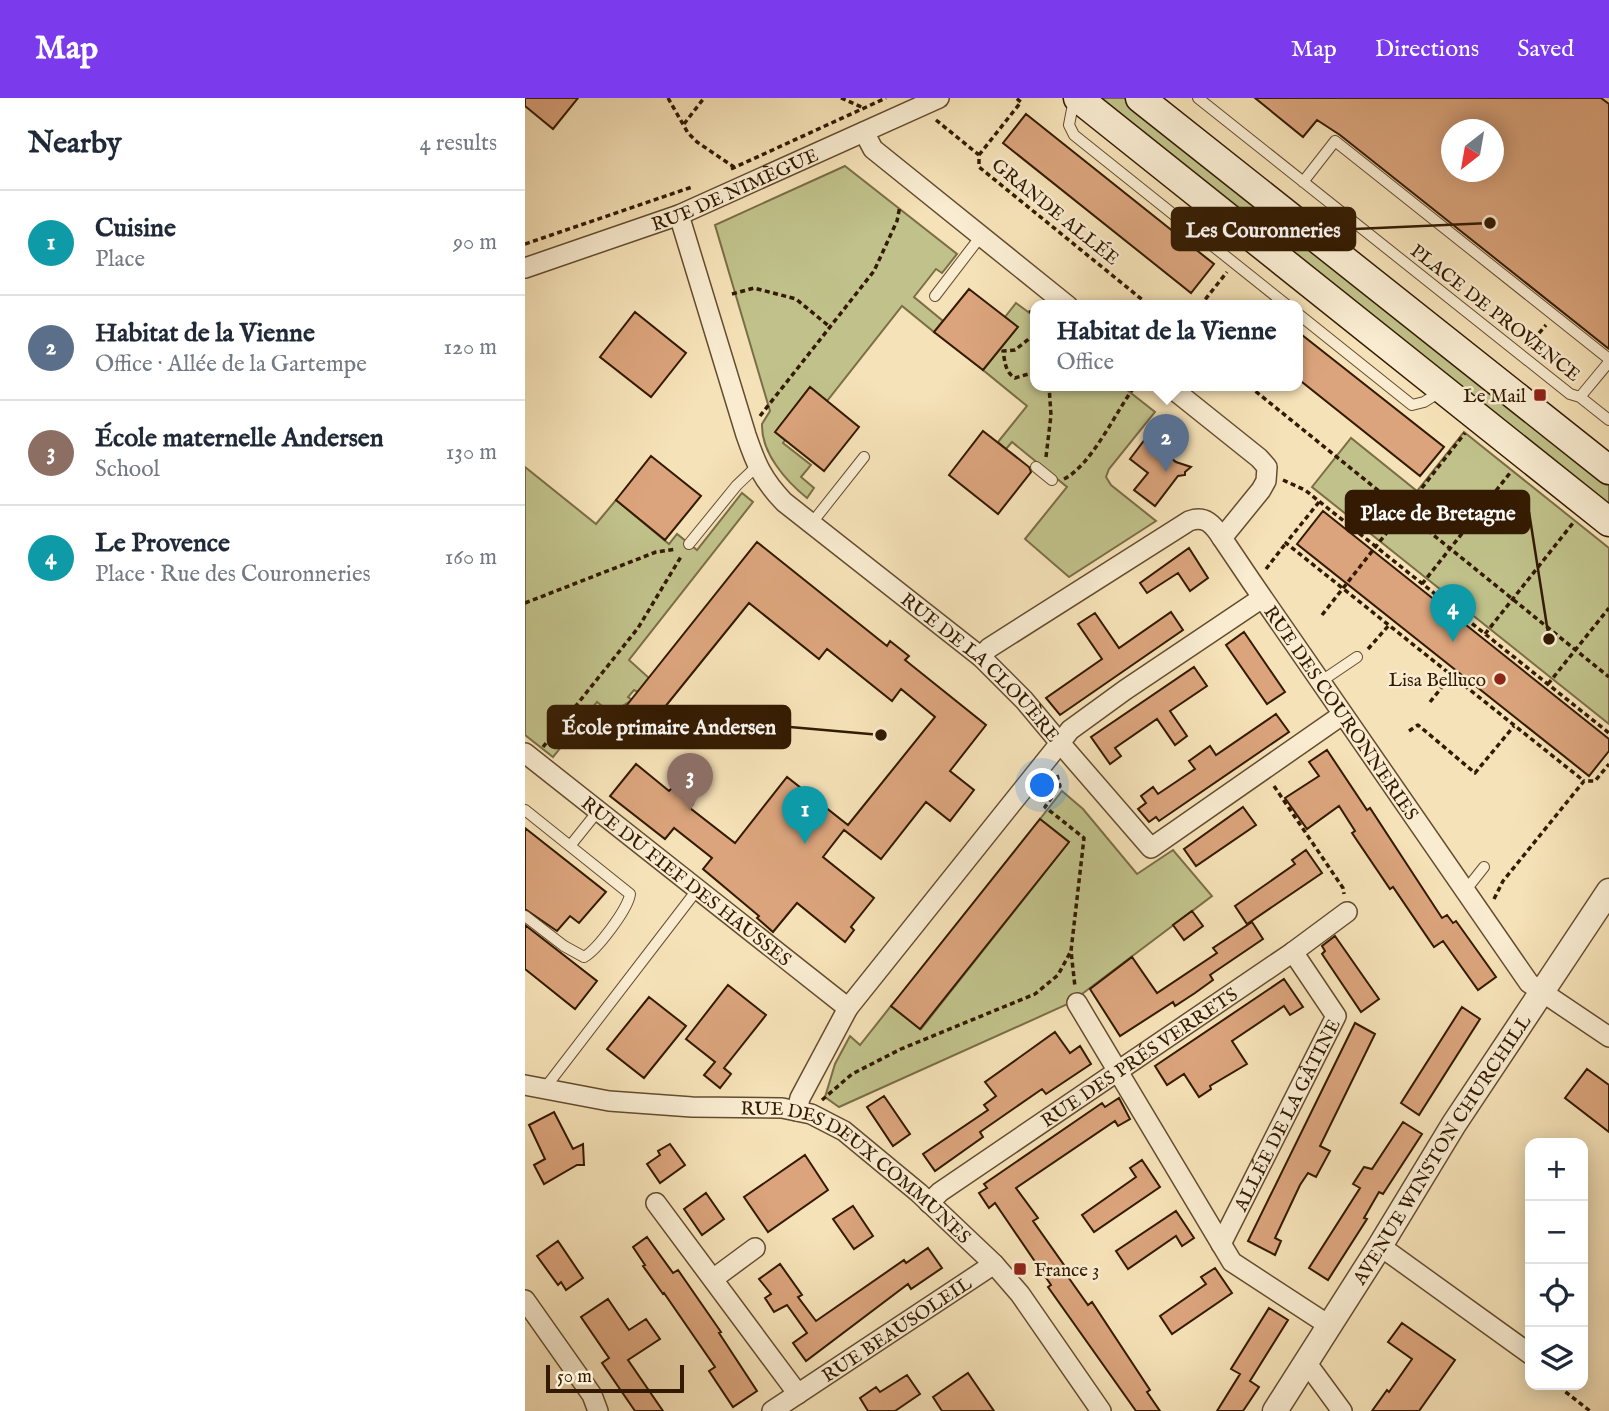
<!DOCTYPE html>
<meta charset="utf-8">
<style>
:root{--surface:#fff;--page:#f6f6f7;--text:#1f2937;--muted:#747a83;--line:#e0e1e3;--accent:#7c3aed}
body{margin:0;font-family:"IM FELL English",serif;background:var(--page);color:var(--text)}
.controls{position:absolute;right:21px;bottom:21px;display:grid;overflow:hidden;border-radius:14px;box-shadow:0 4px 18px #0003}
.controls button{width:63px;height:63px;display:grid;place-items:center;padding:0;border:0;border-bottom:2px solid var(--line);background:var(--surface);color:var(--text);font:35px sans-serif}
.compass{position:absolute;left:916px;top:21px;width:63px;height:63px;border-radius:50%;background:var(--surface);box-shadow:0 4px 18px #0003;rotate:211deg}
.scale{position:absolute;left:21px;bottom:18px;width:138px;box-sizing:border-box;padding-left:7px;border:4px solid #331a00;border-top:0;font-size:19px;line-height:24px;white-space:nowrap;color:#331a00;-webkit-text-stroke:5px #f9ecd1;paint-order:stroke}
.you{position:absolute;left:518px;top:688px;width:24px;height:24px;margin:-18px;border:5px solid #fff;border-radius:50%;background:#1a73e8;box-shadow:0 0 0 10px #1a73e833}
.badge{display:grid;place-items:center;width:46px;height:46px;border-radius:50%;background:var(--accent);color:#fff;font-size:23px;font-weight:700}
.pin{position:absolute;translate:-50% -58px;filter:drop-shadow(0 2px 4px #0008)}
.pin::after{content:'';position:absolute;top:37px;width:24px;height:21px;background:inherit;clip-path:polygon(0 0,100% 0,50% 100%)}
.popup{position:absolute;left:505px;top:202px;width:273px;height:91px;box-sizing:border-box;display:grid;place-content:center;border-radius:14px;background:var(--surface);filter:drop-shadow(0 2px 5px #0005);font-size:23px;white-space:nowrap;color:var(--muted)}
.popup b{font-size:26px;color:var(--text)}
.popup::after{content:'';position:absolute;left:50%;top:100%;margin-left:-14px;border:14px solid transparent;border-top-color:var(--surface)}
.list{margin:0;padding:0;list-style:none}
h2{display:flex;justify-content:space-between;align-items:center;height:91px;margin:0;padding:0 28px;font-size:30px}
h2 small{font-size:23px;font-weight:400;color:var(--muted)}
.list li{display:grid;grid-template-columns:46px 1fr auto;gap:21px;align-items:center;box-sizing:border-box;height:105px;padding:0 28px;border-top:2px solid var(--line)}
.list b{display:block;font-size:26px;white-space:nowrap}
.list p{margin:0;font-size:23px;white-space:nowrap;color:var(--muted)}
.list em{font-size:23px;font-style:normal;color:var(--muted)}
.icon{flex:none;width:38px;height:38px;fill:none;stroke:currentColor;stroke-width:2;stroke-linecap:round;stroke-linejoin:round}
.map{position:relative;flex:none;width:1084px;height:1313px;overflow:hidden}
header{display:flex;align-items:center;gap:42px;box-sizing:border-box;height:98px;padding:0 35px;background:var(--accent);color:#fff}
header strong{font-size:33px}
nav{display:flex;gap:38px;margin-inline-start:auto;font-size:24px}
main{display:flex}
aside{flex:1;background:var(--surface)}
.map>svg:first-child{display:block}
.green{fill:#c1c28b;stroke:#7a6e46;stroke-width:2}
.building{fill:#dba47c;stroke:#331a00;stroke-width:2;fill-rule:evenodd}
.lines{fill:none;stroke-linecap:round;stroke-linejoin:round}
.service-casing{stroke:#644c2e;stroke-width:12}
.minor-casing{stroke:#644c2e;stroke-width:22}
.tertiary-casing{stroke:#644c2e;stroke-width:27}
.secondary-casing{stroke:#331a00;stroke-width:31}
.path{stroke:#331a00;stroke-width:3.5;stroke-dasharray:5 3.5;stroke-linecap:butt}
.service{stroke:#f9ecd1;stroke-width:10}
.minor{stroke:#f9ecd1;stroke-width:19}
.tertiary{stroke:#f9ecd1;stroke-width:24}
.secondary{stroke:#f9ecd1;stroke-width:28}
.poi-dot{fill:#8f2418;stroke:#f9ecd1;stroke-width:2.5}
.labels{text-anchor:middle;stroke-width:5;stroke-linejoin:round;paint-order:stroke}
.street-label{font-size:19px;fill:#331a00;stroke:#f9ecd1}
.poi-label{font-size:19px;fill:#331a00;stroke:#f9ecd1;text-anchor:end}
.leader{fill:none;stroke:#331a00;stroke-width:2.5}
.callout-dot{fill:#331a00;stroke:#f9ecd1;stroke-width:2.5}
.callout{fill:#331a00;stroke:#331a00;stroke-width:2.5}
.callout-label{font-size:21px;text-anchor:middle;font-weight:bold;fill:#fff}
</style>
<header>
<strong>Map</strong>
<nav><a>Map</a><a>Directions</a><a>Saved</a></nav>
</header>
<main>
<aside>
<h2>Nearby<small>4 results</small></h2>
<ul class="list">
<li><span class="badge" style="background:#0f9aa8">1</span><div><b>Cuisine</b><p>Place</p></div><em>90 m</em></li>
<li><span class="badge" style="background:#5c6f8a">2</span><div><b>Habitat de la Vienne</b><p>Office · Allée de la Gartempe</p></div><em>120 m</em></li>
<li><span class="badge" style="background:#8d6e63">3</span><div><b>École maternelle Andersen</b><p>School</p></div><em>130 m</em></li>
<li><span class="badge" style="background:#0f9aa8">4</span><div><b>Le Provence</b><p>Place · Rue des Couronneries</p></div><em>160 m</em></li>
</ul>
</aside>
<div class="map">
<svg width="1084" height="1313" viewBox="0 0 1084 1313">
<rect width="100%" height="100%" fill="#f6e2b8"/>
<filter id="stains"><feTurbulence type="fractalNoise" baseFrequency=".00286" numOctaves="4"/><feColorMatrix values="0 0 0 0 .2 0 0 0 0 .09 0 0 0 0 .02 0 0 0 .5 -.17"/></filter>
<radialGradient id="worn" r=".72"><stop offset=".6" stop-color="#630" stop-opacity="0"/><stop offset="1" stop-color="#630" stop-opacity=".3"/></radialGradient>
<path class="green" d="M567 0H603L1084 383V410Z
M320 68 432 156 417 175 411 171 389 199 418 223 409 234 377 208 302 303 285 289 251 334 260 342 258 345 286 367 276 379 289 390 282 400C261 383 236 355 237 326L245 313 190 127Z
M491 205 510 219V288H597L630 314 584 371 581 379 586 387 631 423 544 479 500 441 542 389 487 344 481 351 473 344 502 308 458 272 492 229 480 219Z
M939 334 1084 450V626L787 389 826 340 892 393Z
M0 369 71 426 91 402 144 446 152 436 172 452 217 395 228 404 104 562 124 580 113 594 109 592 103 599 107 602 86 615 72 604 28 659 0 637Z
M537 693 558 711 612 776 648 752 687 798 545 905 314 1009 300 999 310 966 325 938 335 947 366 908 396 931 544 744 515 721Z"/>
<path class="building" d="M0 0H53L28 31 0 8Z
M730 0H1076L1084 6V251L815 37 792 22 778 39ZM927 32H969V74H927Z
M501 16 689 166 666 195 478 45Z
M444 191 493 229 458 272 409 234Z
M110 214 161 255 126 299 75 259Z
M772 233 919 349 895 378 772 280Z
M285 289 334 329 299 373 250 334Z
M458 333 504 369 506 374 473 416 424 377Z
M621 340 651 364 666 369 660 374V377L653 378 630 408 609 392 623 375 605 361Z
M126 358 176 398 140 442 91 402Z
M798 413 1084 641V653L1064 678 772 446Z
M232 444 362 548 365 543 384 558 380 562 461 627 425 673 449 692 425 723 401 704 356 761 319 732 298 759 349 800 326 829 329 832 320 844 272 805 248 834 232 820 234 818 178 771 187 760 149 730 140 741 85 698 111 666 144 693 147 690 168 706 165 710 210 745 262 679 323 727 410 619 376 591 367 603 302 551 294 561 224 505 114 641 90 622Z
M664 450 683 480 665 493 653 475 622 495 615 485Z
M646 514 658 532 629 552 535 617 521 600 577 561 553 526 570 515 594 550Z
M719 534 760 594 742 606 701 547Z
M669 569 682 588 645 613 662 638 650 647 632 621 590 650 596 658 585 666 566 639Z
M751 616 764 634 634 723 631 719 624 724 613 711 621 705 616 698 628 689 633 696 670 671 664 663 685 648 691 657Z
M802 652 842 712 845 710 917 820 922 817 928 825 931 823 971 879 953 892 918 843 909 849 868 789 865 791 827 735 830 733 814 708 782 731 760 700 794 678 784 664Z
M718 709 731 727 671 768 659 751Z
M515 721 544 744 395 931 366 908Z
M0 730 81 794 54 825 45 818 32 833 0 811Z
M781 752 797 775 722 826 710 808 770 766 767 762Z
M667 813 678 828 659 842 648 827Z
M727 824 738 841 685 877 688 882 670 895 650 908 648 904 595 938 565 891 607 859 632 895 692 855 688 850Z
M0 827 72 883 50 911 0 871Z
M810 838 854 901 836 914 797 856 800 853 797 848Z
M759 881 778 909 765 917 759 908 707 943 722 966 685 988 686 991 674 999 659 976 642 987 630 968Z
M203 887 241 917 199 970 206 976 195 990 179 977 190 964 161 941Z
M124 899 161 928 119 980 82 951Z
M937 909 955 921 894 1017 876 1005Z
M830 925 850 936 795 1048 805 1053 791 1079 783 1075 775 1087 750 1140 756 1143 750 1157 723 1143Z
M530 934 545 955 555 948 566 966 521 996 517 991 455 1034 458 1039 410 1073 398 1056 463 1012 459 1007 471 998 460 984Z
M1062 971 1084 987V1034L1040 1000Z
M359 998 385 1036 368 1048 342 1009Z
M594 1000 605 1021 593 1028 590 1023 491 1090 513 1120 508 1123 544 1174 541 1176 563 1207 567 1204 625 1292 622 1294 635 1313H611L523 1189 526 1187 470 1105 464 1110 454 1095 462 1090 459 1086 577 1005 580 1009Z
M29 1014 48 1051 58 1046 59 1067H52L19 1086 9 1067 20 1061 4 1027Z
M878 1024 897 1036 858 1096 854 1094 839 1120 842 1121 803 1182 784 1170 835 1090 828 1086 839 1069 847 1071Z
M145 1046 160 1067 135 1085 122 1066 135 1057 133 1053Z
M280 1057 303 1092 243 1134 219 1099Z
M617 1062 635 1089 569 1134 557 1117 611 1079 605 1070Z
M181 1095 199 1121 177 1137 159 1111Z
M328 1108 348 1138 329 1151 308 1121Z
M651 1113 669 1140 657 1148 651 1138 603 1171 591 1153Z
M122 1139 148 1175 153 1172 196 1234 194 1235 232 1293 208 1309 184 1273 190 1269 139 1195 138 1196 118 1168 120 1167 108 1149Z
M33 1143 58 1180 41 1192 36 1184 33 1187 12 1158Z
M403 1150 417 1170 386 1191 383 1186 281 1263 268 1245 282 1235 262 1207 249 1214 240 1200 246 1196 234 1181 255 1166 277 1197 273 1199 291 1223 379 1162 381 1165Z
M690 1170 707 1195 647 1236 635 1218 681 1186 676 1179Z
M83 1201 104 1232 121 1221 135 1241 103 1262 138 1313H110L77 1265 84 1260 56 1219Z
M744 1210 763 1222 725 1283 734 1289 718 1313H692L715 1276 706 1271Z
M877 1225 930 1262 894 1313H847L862 1292 864 1294 887 1261 863 1244Z
M443 1275 469 1313H417L408 1299Z
M382 1277 395 1296 370 1313H343L335 1300 351 1289 355 1294Z"/>
<g class="lines">
<g class="service-casing">
<path id="service" d="M673 0 1045 296 1055 299 1084 322
M549 1 544 27 549 37 763 208
M778 84 810 43 1084 261
M410 198 456 138
M772 215 887 307 899 304 915 294
M1055 299 1084 264
M511 369 527 382
M286 426 339 359
M164 446 212 387 232 368
M795 584 832 559
M0 712 105 796C103 811 72 852 59 859L39 848 0 818
M45 748 73 713
M940 793 959 769
M20 990 172 792"/>
</g>
<g class="minor-casing">
<g id="minor">
<path d="M339 34 348 51 543 208"/>
<path id="s1" d="M154 117 221 337C231 366 237 381 259 404L456 559 499 602 535 645 323 910 275 1000 272 1013"/>
<path id="s2" d="M0 170 154 117 414 0"/>
<path id="s3" d="M644 288 734 360 742 369 741 383 736 392 697 440 726 483 1004 885 1084 939"/>
<path d="M737 500 600 592 545 632 535 645 626 750 817 617"/>
<path d="M456 559 464 550 664 423C680 417 688 426 697 440"/>
<path id="s4" d="M0 655 323 910"/>
<path d="M552 905 707 1164 805 1228"/>
<path id="s5" d="M0 987 84 1003 167 1009 257 1010 286 1016 319 1033 394 1095 469 1166 495 1196 576 1313"/>
<path d="M131 1105 273 1296"/>
<path id="s6" d="M404 1105 415 1094 768 854 822 814"/>
<path id="s7" d="M696 1146 811 918 768 854"/>
<path d="M855 1148 1005 1256"/>
<path d="M188 1181 230 1150"/>
<path d="M0 1202 67 1297 73 1313"/>
<path d="M781 1264 817 1313"/>
<path id="s8" d="M247 1313 469 1166"/>
</g>
</g>
<g class="tertiary-casing">
<g id="tertiary">
<path id="s9" d="M750 1313 855 1148 929 1026 1084 793"/>
</g>
</g>
<g class="secondary-casing">
<path id="secondary" d="M553 0 1084 424
M615 0 1084 372"/>
</g>
<path class="path" d="M143 0 163 35 172 44 209 69
M316 0 339 10
M411 22 454 57V69L625 208
M159 26 179 0
M454 57 496 4 491 0
M206 71 361 0
M0 146 167 89
M207 196 229 190 271 201 305 229
M675 208 702 174
M505 212 510 223
M510 236 490 252 478 253C480 264 480 274 490 280L510 274
M1003 248 1021 227
M724 288 1084 579
M235 318 349 173 372 123 375 108
M521 359 526 317 524 288
M539 381C567 367 591 313 610 288
M758 382 780 392 1084 635
M794 404 761 445 1059 683
M741 471 761 445
M897 486 985 375
M0 505 131 454 151 451
M797 517 940 335
M960 536 1048 425
M843 551 864 527
M1023 586 1084 510
M905 604 926 578
M884 633 893 627 950 675 989 628
M18 649 113 530 157 457
M532 677 535 688 520 709 559 740 546 853 550 889
M749 688 818 790 819 796
M969 801 978 783 1059 683H1070L1084 666
M297 1002 327 976 376 951 510 896 533 877 546 853
M1036 1287 1038 1292 1065 1313"/>
<use href="#service" class="service"/>
<use href="#minor" class="minor"/>
<use href="#tertiary" class="tertiary"/>
<use href="#secondary" class="secondary"/>
</g>
<g class="poi-dot">
<rect x="1008" y="290" width="14" height="14" rx="3.5"/>
<circle cx="975" cy="581" r="7"/>
<rect x="488" y="1164" width="14" height="14" rx="3.5"/>
</g>
<g class="labels">
<g class="street-label">
<text dy="7" stroke="none"><textPath href="#s2" startOffset="224">RUE DE NIMÈGUE</textPath></text>
<text transform="translate(531 113) rotate(39)" y="7">GRANDE ALLÉE</text>
<text transform="translate(971 214) rotate(38)" y="7">PLACE DE PROVENCE</text>
<text dy="7" stroke="none"><textPath href="#s1" startOffset="565">RUE DE LA CLOUÈRE</textPath></text>
<text dy="7" stroke="none"><textPath href="#s3" startOffset="425">RUE DES COURONNERIES</textPath></text>
<text dy="7" stroke="none"><textPath href="#s4" startOffset="206">RUE DU FIEF DES HAUSSES</textPath></text>
<text dy="7" stroke="none"><textPath href="#s6" startOffset="256">RUE DES PRÉS VERRETS</textPath></text>
<text dy="7" stroke="none"><textPath href="#s7" startOffset="145">ALLÉE DE LA GÂTINE</textPath></text>
<text dy="7" stroke="none"><textPath href="#s9" startOffset="310">AVENUE WINSTON CHURCHILL</textPath></text>
<text dy="7" stroke="none"><textPath href="#s5" startOffset="354">RUE DES DEUX COMMUNES</textPath></text>
<text dy="7" stroke="none"><textPath href="#s8" startOffset="149">RUE BEAUSOLEIL</textPath></text>
</g>
<g class="poi-label">
<text x="1001" y="304">Le Mail</text>
<text x="961" y="588">Lisa Belluco</text>
<text x="509" y="1178" text-anchor="start">France 3</text>
</g>
</g>
<path class="leader" d="M965 125L830 131M1024 541L1004 414M356 637L265 629"/>
<g class="callout-dot">
<circle cx="965" cy="125" r="7"/>
<circle cx="1024" cy="541" r="7"/>
<circle cx="356" cy="637" r="7"/>
</g>
<g class="callout">
<rect x="647" y="110" width="183" height="42" rx="7"/>
<rect x="821" y="393" width="183" height="42" rx="7"/>
<rect x="23" y="608" width="242" height="42" rx="7"/>
</g>
<g class="callout-label">
<text x="738" y="139">Les Couronneries</text>
<text x="913" y="422">Place de Bretagne</text>
<text x="144" y="636">École primaire Andersen</text>
</g>
<rect width="100%" height="100%" filter="url(#stains)"/>
<rect width="100%" height="100%" fill="url(#worn)"/>
</svg>
<div class="controls">
<button>+</button>
<button>−</button>
<button><svg class="icon" aria-label="locate" viewBox="0 0 24 24"><circle cx="12" cy="12" r="6"/><path d="M12 2v4M12 18v4M2 12h4M18 12h4"/></svg></button>
<button><svg class="icon" aria-label="layers" viewBox="0 0 24 24"><path d="M12 4l9 5-9 5-9-5zM3 14l9 5 9-5"/></svg></button>
</div>
<svg class="compass" viewBox="-18 -18 36 36"><path d="M0-13l5 13h-10z" fill="#e53935"/><path d="M0 13l5-13h-10z" fill="#747a83"/></svg>
<div class="scale">50 m</div>
<div class="you"></div>
<div class="pin badge" style="left:280px;top:746px;background:#0f9aa8">1</div>
<div class="pin badge" style="left:641px;top:374px;background:#5c6f8a">2</div>
<div class="popup"><b>Habitat de la Vienne</b>Office</div>
<div class="pin badge" style="left:165px;top:713px;background:#8d6e63">3</div>
<div class="pin badge" style="left:928px;top:544px;background:#0f9aa8">4</div>
</div>
</main>
